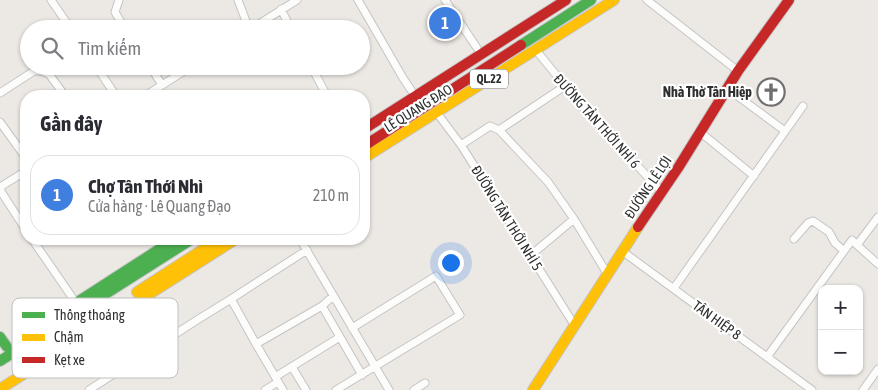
<!DOCTYPE html>
<html lang="vi">
<meta charset="utf-8">
<style>
:root{--surface:#fff;--page:#f7f7f7;--text:#2b2b33;--muted:#7c7c81;--line:#e1e1e2;--accent:#b45309}
body{margin:0;font-family:"Asap Condensed",sans-serif;background:var(--page);color:var(--text)}
.controls{position:absolute;right:15px;bottom:15px;display:grid;overflow:hidden;border-radius:10px;box-shadow:0 1px 4px #0004}
.controls button{width:45px;height:45px;display:grid;place-items:center;padding:0;border:0;border-bottom:1px solid var(--line);background:var(--surface);color:var(--text);font:25px sans-serif}
.you{position:absolute;left:450px;top:262px;width:18px;height:18px;margin:-12px;border:4px solid #fff;border-radius:50%;background:#1a73e8;box-shadow:0 0 0 8px #1a73e833}
.badge{display:grid;place-items:center;width:32px;height:32px;border-radius:50%;background:var(--accent);color:#fff;font-size:16px;font-weight:700}
.pin{position:absolute;translate:-50% -50%;border:2px solid #fff;box-shadow:0 1px 5px #0006}
.list{margin:0;padding:0;list-style:none}
h2{display:flex;justify-content:space-between;align-items:center;height:65px;margin:0;padding:0 20px;font-size:21px}
h2 small{font-size:16px;font-weight:400;color:var(--muted)}
.list li{display:grid;grid-template-columns:32px 1fr auto;gap:15px;align-items:center;box-sizing:border-box;height:80px;margin:0 10px 10px;padding:0 10px;border:1px solid var(--line);border-radius:20px}
.list b{display:block;font-size:19px;white-space:nowrap}
.list p{margin:0;font-size:16px;white-space:nowrap;color:var(--muted)}
.list em{font-size:16px;font-style:normal;color:var(--muted)}
.icon{flex:none;width:28px;height:28px;fill:none;stroke:currentColor;stroke-width:2;stroke-linecap:round;stroke-linejoin:round}
.map{position:relative;flex:none;width:878px;height:390px;overflow:hidden}
.search{position:absolute;background:var(--surface);box-shadow:0 1px 4px #0004;left:20px;top:20px;width:350px;height:55px;display:flex;align-items:center;gap:12px;box-sizing:border-box;padding:0 18px;border-radius:28px;color:var(--muted);font-size:19px}
.panel{position:absolute;background:var(--surface);box-shadow:0 1px 4px #0004;left:20px;top:90px;width:350px;height:155px;border-radius:20px}
.map>svg:first-child{display:block}
.lines{fill:none;stroke-linecap:round;stroke-linejoin:round}
.street-casing{stroke:#c5c4c5;stroke-width:9}
.fast-casing{stroke:#c5c4c5;stroke-width:12}
.slow-casing{stroke:#c5c4c5;stroke-width:12}
.jam-casing{stroke:#c5c4c5;stroke-width:12}
.street{stroke:#fcfcfb;stroke-width:7}
.fast{stroke:#4caf50;stroke-width:10}
.slow{stroke:#ffc107;stroke-width:10}
.jam{stroke:#c62828;stroke-width:10}
.labels{text-anchor:middle;stroke-width:4.5;stroke-linejoin:round;paint-order:stroke}
.shield{fill:#fff;stroke:#6d6d6d;stroke-width:1}
.shield-label{font-size:12px;font-weight:bold;fill:#2e2e2e}
.poi-label{font-size:14px;font-weight:bold;fill:#2e2e2e;stroke:#fff;text-anchor:end}
.street-label{font-size:14px;fill:#2e2e2e;stroke:#fff}
.key{fill:#fff;stroke:#c0c0c0;stroke-width:1}
.key-label{font-size:14px;fill:#2e2e2e}
</style>
<div class="map">
<svg width="878" height="390" viewBox="0 0 878 390">
<rect width="100%" height="100%" fill="#ece8e4"/>
<g class="lines">
<g class="street-casing">
<path id="street" d="M51 0 71 29
M238 0 249 29
M358 0 403 78 411 90
M445 0 477 48
M647 0 738 71
M281 9 291 29
M115 29 122 24 115 12 119 0
M251 29 297 0
M535 49 584 109 661 191
M96 66 116 96
M150 66 162 85
M311 66 327 96
M49 74 65 96
M49 74 59 66
M565 86 499 130 548 182 574 219 608 275
M728 89 785 131
M0 93 34 71H41L49 74
M145 96 192 66
M437 113 461 145 575 326
M0 122 26 158
M700 132 754 176
M461 145 490 126 499 130
M0 187 26 171
M0 190 26 230
M32 239 76 303
M300 239 389 390
M794 239 808 223 813 221 829 232 835 243 844 251
M857 245 878 264
M622 251 812 390
M531 255 574 219
M674 288 803 106
M333 296 322 306 362 375
M231 299 307 250
M767 357 852 240 857 245 878 217
M292 367 306 390
M275 377 340 337
M89 390 197 320 231 299 256 344
M265 390 278 382
M283 390 256 344 322 306
M336 390 460 315 436 276 352 328
M414 390 425 383
M863 390 878 369"/>
</g>
<g class="fast-casing">
<path id="fast" d="M521 45 591 0
M79 301 175 239
M0 337 7 347
M0 361 192 239"/>
</g>
<g class="slow-casing">
<path id="slow" d="M364 158 614 0
M137 292 219 239
M0 389 236 239
M533 390 638 227"/>
</g>
<g class="jam-casing">
<path id="jam" d="M364 129 566 0
M364 146 521 45
M638 227 678 168 738 71 789 0"/>
</g>
<use href="#street" class="street"/>
<use href="#fast" class="fast"/>
<use href="#slow" class="slow"/>
<use href="#jam" class="jam"/>
</g>
<defs>
<g id="church-ring" transform="scale(1.4375)"><circle r="9.5" fill="#fff" stroke="#706f6e" stroke-width="1.5"/><path d="M-1.2-6h2.4v3.5h3.3v2.4h-3.3V6h-2.4V-.1h-3.3v-2.4h3.3Z" fill="#706f6e"/></g>
</defs>
<g fill-rule="evenodd">
<use href="#church-ring" x="771" y="92"/>
</g>
<g class="labels">
<rect class="shield" x="470" y="69.5" width="38" height="19" rx="4"/>
<g class="shield-label">
<text x="489" y="83">QL.22</text>
</g>
<g class="poi-label">
<text x="752" y="97">Nhà Thờ Tân Hiệp</text>
</g>
<g class="street-label">
<text transform="translate(418 108) rotate(-32)" y="5">LÊ QUANG ĐẠO</text>
<text transform="translate(597 121) rotate(48)" y="5">ĐƯỜNG TẢN THỚI NHÌ 6</text>
<text transform="translate(648 187) rotate(-56)" y="5">ĐƯỜNG LÊ LỢI</text>
<text transform="translate(507 218) rotate(58)" y="5">ĐƯỜNG TÂN THỚI NHÌ 5</text>
<text transform="translate(717 320) rotate(36)" y="5">TÂN HIỆP 8</text>
</g>
</g>
<rect x="12" y="298" width="166" height="80" rx="8" class="key"/>
<rect x="22" y="312" width="23" height="6" fill="#4caf50"/>
<rect x="22" y="334" width="23" height="7" fill="#ffc107"/>
<rect x="22" y="357" width="23" height="6" fill="#c62828"/>
<g class="key-label">
<text x="54" y="320">Thông thoáng</text>
<text x="54" y="342">Chậm</text>
<text x="54" y="365">Kẹt xe</text>
</g>
</svg>
<div class="controls">
<button>+</button>
<button>−</button>
</div>
<div class="you"></div>
<div class="pin badge" style="left:445px;top:23px;background:#3f7fe0">1</div>
<div class="search"><svg class="icon" aria-label="search" viewBox="0 0 24 24"><circle cx="10" cy="10" r="6"/><path d="M15 15l6 6"/></svg>Tìm kiếm</div>
<section class="panel">
<h2>Gần đây<small></small></h2>
<ul class="list">
<li><span class="badge" style="background:#3f7fe0">1</span><div><b>Chợ Tân Thới Nhì</b><p>Cửa hàng · Lê Quang Đạo</p></div><em>210 m</em></li>
</ul>
</section>
</div>
